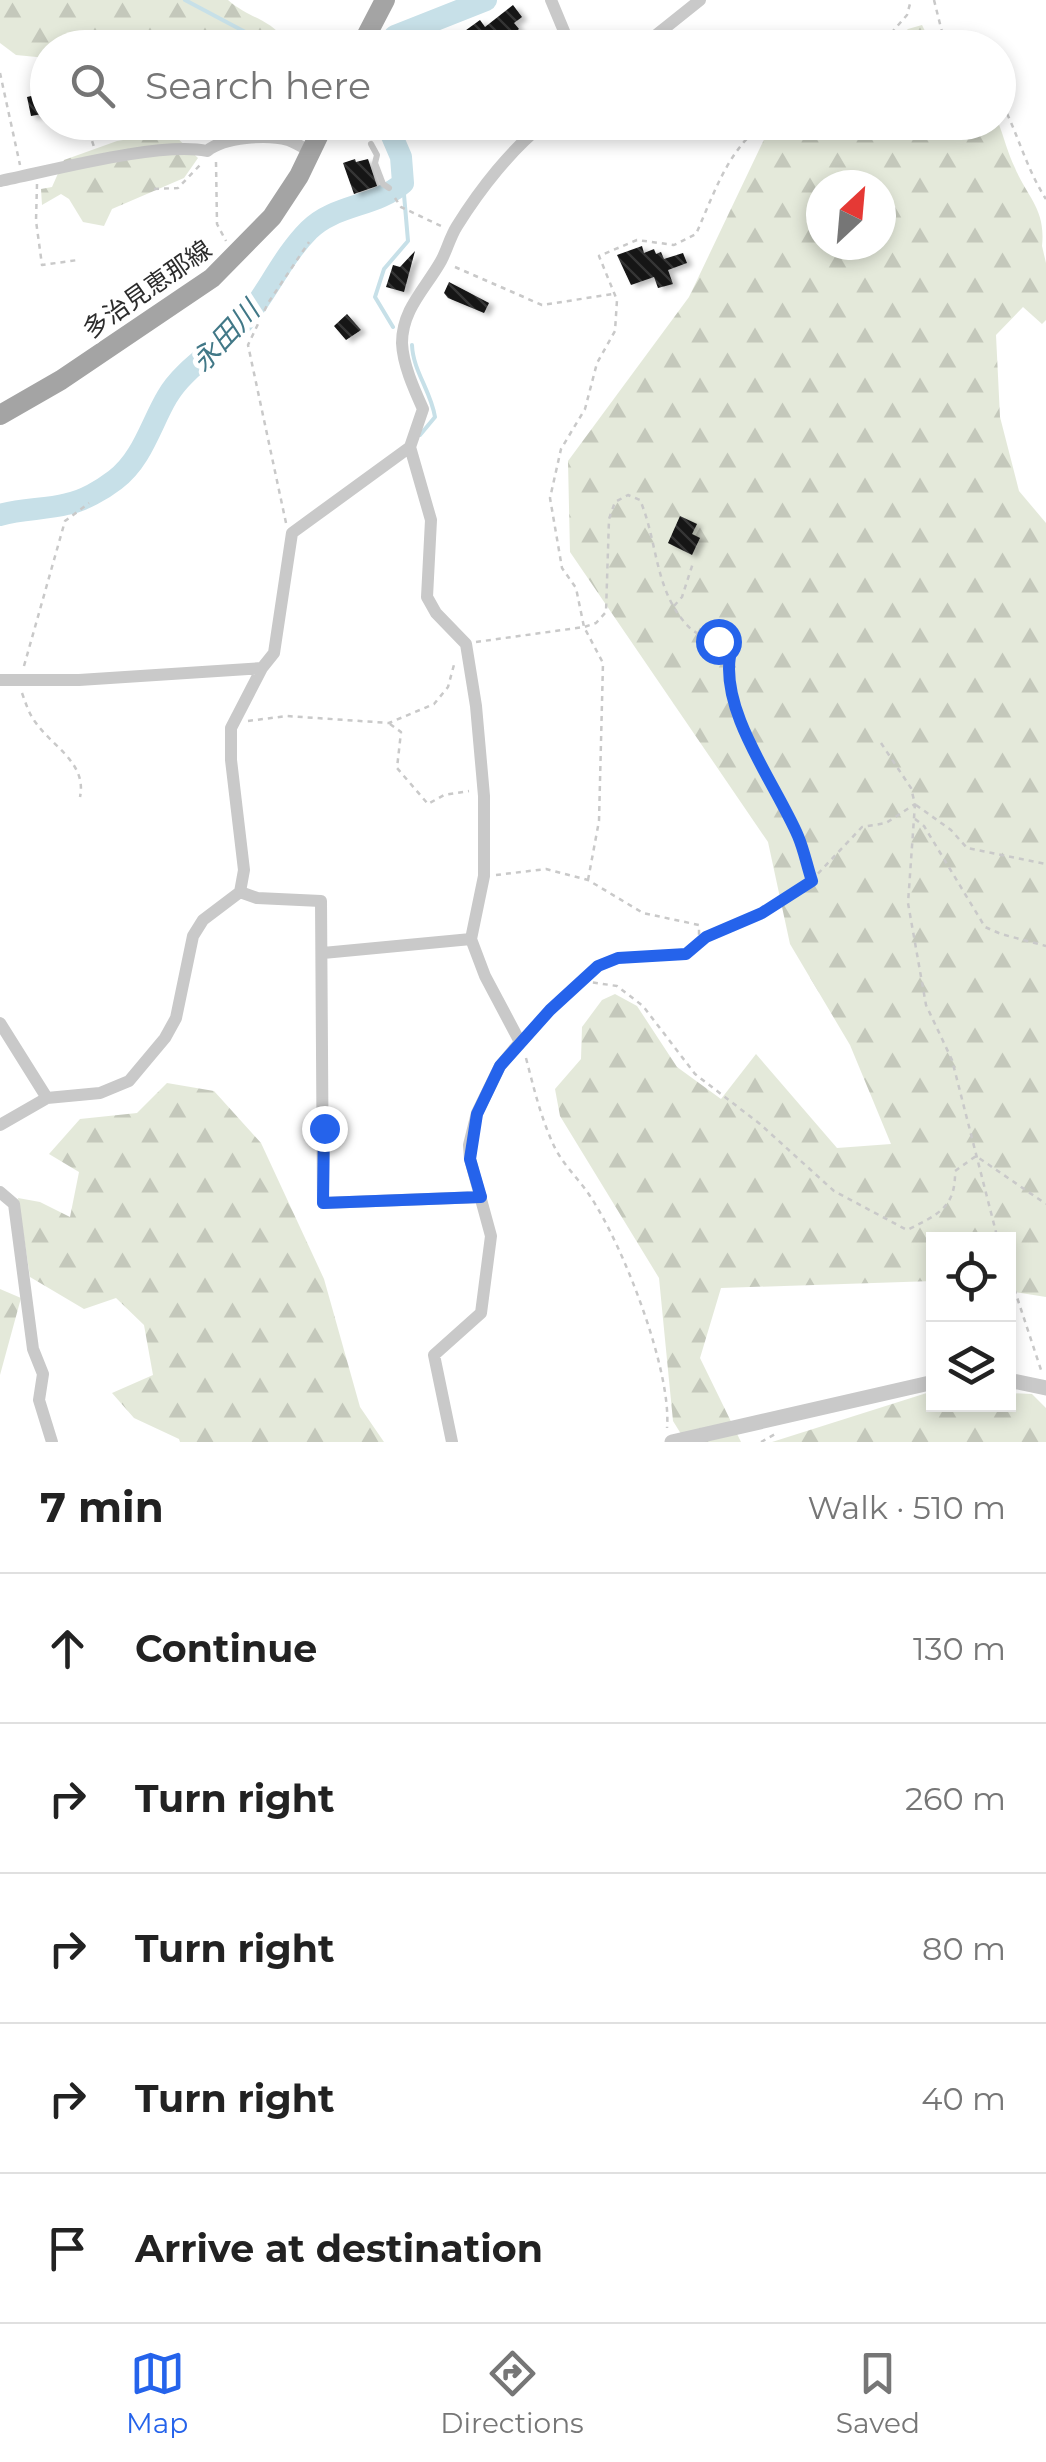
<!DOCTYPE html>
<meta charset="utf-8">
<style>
:root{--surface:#fff;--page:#f2f2f2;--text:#222;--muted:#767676;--line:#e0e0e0;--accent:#2563eb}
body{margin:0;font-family:Montserrat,"Noto Sans JP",sans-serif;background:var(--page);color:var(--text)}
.controls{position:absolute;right:30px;bottom:30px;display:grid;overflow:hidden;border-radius:0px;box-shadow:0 5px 15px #0003}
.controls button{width:90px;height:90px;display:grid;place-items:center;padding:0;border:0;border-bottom:2px solid var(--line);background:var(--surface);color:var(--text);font:50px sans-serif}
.compass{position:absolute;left:806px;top:170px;width:90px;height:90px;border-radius:50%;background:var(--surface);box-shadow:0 5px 15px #0003;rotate:26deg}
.stop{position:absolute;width:30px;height:30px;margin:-22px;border:8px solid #2563eb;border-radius:50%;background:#fff}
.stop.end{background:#2563eb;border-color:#fff;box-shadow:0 2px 10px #0008}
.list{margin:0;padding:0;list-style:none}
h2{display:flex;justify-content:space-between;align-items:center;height:130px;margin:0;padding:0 40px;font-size:42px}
h2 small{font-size:32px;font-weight:400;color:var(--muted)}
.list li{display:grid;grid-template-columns:65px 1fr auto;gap:30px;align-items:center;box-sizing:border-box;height:150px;padding:0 40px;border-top:2px solid var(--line)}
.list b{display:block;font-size:38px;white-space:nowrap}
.list em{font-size:32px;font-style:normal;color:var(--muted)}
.icon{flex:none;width:55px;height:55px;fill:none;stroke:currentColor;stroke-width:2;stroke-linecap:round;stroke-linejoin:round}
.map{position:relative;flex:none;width:1046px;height:1442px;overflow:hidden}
.search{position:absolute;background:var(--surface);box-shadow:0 5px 15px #0003;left:30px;right:30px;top:30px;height:110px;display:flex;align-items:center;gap:25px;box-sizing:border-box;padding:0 35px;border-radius:55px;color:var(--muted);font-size:38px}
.sheet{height:880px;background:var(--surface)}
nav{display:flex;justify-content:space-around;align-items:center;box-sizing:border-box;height:140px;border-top:2px solid var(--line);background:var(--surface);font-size:28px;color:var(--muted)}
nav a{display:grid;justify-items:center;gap:5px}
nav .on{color:var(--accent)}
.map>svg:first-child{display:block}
.forest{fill:url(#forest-firs);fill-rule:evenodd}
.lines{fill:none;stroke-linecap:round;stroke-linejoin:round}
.stream{stroke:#c7e0e8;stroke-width:4}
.river{stroke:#c7e0e8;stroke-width:22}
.building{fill:url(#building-back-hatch);filter:url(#shadow)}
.path{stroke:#c9c9c9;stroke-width:2.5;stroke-dasharray:5 5;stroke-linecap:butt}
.service{stroke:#c9c9c9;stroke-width:6}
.minor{stroke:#c9c9c9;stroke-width:12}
.tertiary{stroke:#c9c9c9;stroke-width:15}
.primary{stroke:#a4a4a4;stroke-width:20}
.route{stroke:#2563eb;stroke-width:12}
.labels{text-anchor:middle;stroke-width:10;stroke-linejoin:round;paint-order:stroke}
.street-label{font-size:25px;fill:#2c2c2c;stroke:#fff}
.water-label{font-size:28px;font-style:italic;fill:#417887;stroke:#fff}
</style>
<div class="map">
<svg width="1046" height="1442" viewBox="0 0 1046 1442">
<defs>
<pattern id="forest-firs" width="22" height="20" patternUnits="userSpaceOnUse" patternTransform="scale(2.5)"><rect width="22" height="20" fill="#e4e9da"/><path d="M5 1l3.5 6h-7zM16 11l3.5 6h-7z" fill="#c4c8bb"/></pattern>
<pattern id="building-back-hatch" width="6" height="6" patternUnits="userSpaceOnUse" patternTransform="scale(2.5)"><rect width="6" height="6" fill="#131313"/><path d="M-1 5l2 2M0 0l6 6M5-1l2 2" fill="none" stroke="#363636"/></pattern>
<filter id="shadow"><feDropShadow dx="5.5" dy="3" stdDeviation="2.5" flood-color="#0004"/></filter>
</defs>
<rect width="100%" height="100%" fill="#fff"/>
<path class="forest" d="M0 0H228C251 20 268 17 287 42L301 34 306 47H253L248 42 226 39 221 47 48 48 47 58 16 55 0 43Z
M922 25 933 47H888L908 29Z
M790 122H998C1004 137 1008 154 1015 168 1027 197 1046 209 1042 246L1046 263V320L1042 324 1023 307 996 335 1000 417 1019 491 1046 523V1297L1009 1291 1008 1240H934L933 1281 721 1288 700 1358 741 1442H686L673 1421 659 1278 560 1116 555 1089 581 1059 582 1027 602 1000 615 994 637 1006 677 1067 721 1099 756 1054 837 1148 891 1144 850 1045 790 944 768 842 570 552 568 461 689 297 769 129ZM821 185H881V245H821Z
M171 132 198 158 184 178 112 209 104 226 83 222 69 199 61 194 42 205 41 189 52 187 64 160 117 141Z
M167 1083 214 1091 261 1143 324 1279 360 1407 384 1442H180L179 1439 134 1418 112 1393 153 1375 144 1325 116 1298 84 1309 30 1277 18 1198 40 1202 70 1217 79 1172 49 1154 80 1119 137 1113Z
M0 1289 21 1298 0 1375Z
M933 1391 934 1404H1008L1009 1393 1032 1394 1046 1408V1442H772Z"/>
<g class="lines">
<path class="stream" d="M185 0 249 34 283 48
M393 327 375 297 384 269 408 241 403 183
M412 345C413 371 431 391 435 417L420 435"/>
<path class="river" d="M384 48 395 36 486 0
M0 515C22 508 45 510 67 504 83 501 102 490 115 480 142 460 151 424 167 397 184 367 220 349 243 322 267 294 282 257 309 230 335 204 376 207 403 183L401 157 386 122"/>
</g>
<path class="building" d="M513 5 522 17 514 23 519 29 510 36 515 43 509 48H472L462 33 480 20 485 27Z
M48 92V113L31 116 27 97Z
M355 159 356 162 368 159 377 186 354 194 343 163Z
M642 246 644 253 654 249 656 254 661 252 664 259 683 253 687 263 668 270 673 284 658 288 654 277 631 285 617 255Z
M415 251 404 292 386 287 393 265 400 267Z
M449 282 489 303 484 313 448 298 444 293Z
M347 314 361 330 346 340 334 326Z
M680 516 697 524 692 534 700 538 692 555 668 543Z"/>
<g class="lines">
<path class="path" d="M934 0 946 48
M878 48 907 15 911 0
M0 73 20 165
M998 96C1017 129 1025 167 1046 199
M86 122 95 150
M367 122 370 132
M216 162 217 224 226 241
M37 184 36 221 42 265 78 260
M154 189 178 188 201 164
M395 198 401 207 443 227
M455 267 542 305 613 294
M286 523 248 345 268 303 309 242
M674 606 682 597 693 563
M476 642 584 627 596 623 606 612 609 519 615 502 628 495 640 500C658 542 654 588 686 624 698 638 716 639 730 656 721 712 775 783 797 835 804 849 807 865 811 880
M24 666 65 521 89 503
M22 693C26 704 29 714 36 723 53 747 87 763 80 797
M248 721 287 716 389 723 434 704 448 687 455 661
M390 724 401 732 397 768 428 804 444 795 469 791
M881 743 911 788 915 804 908 903 926 1005 952 1060 998 1240
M916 805 951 830 967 848 1046 864
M915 819 924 826 985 927 1001 934 1046 946
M496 875 546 869 588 880 643 913 699 925V941
M588 880 599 821 603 663 584 627 576 588 562 568 550 498 561 449 585 409 597 363 615 331 617 300 599 256 637 240 674 245 696 234C714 194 728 148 766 122
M583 981 617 986 643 1006 695 1074 760 1124 834 1191 907 1230C937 1215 956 1208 955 1171L976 1156 1046 1204
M530 1031 598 966 618 958 686 955 707 937 762 913 811 881 862 827 886 823 915 804
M526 1058C534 1089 541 1118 554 1146 563 1165 579 1179 590 1196 623 1245 672 1371 667 1428
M1008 1270 1042 1373
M761 1442 777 1433"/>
<path class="service" d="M371 144 377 155 375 163 383 184 389 188"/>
<path class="minor" d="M551 0 571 48
M640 48 700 0
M0 181C50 171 161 141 207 151 224 137 267 134 288 140 296 143 304 148 311 152
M410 447 431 520 427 597 436 613 466 644 476 706 484 796V876L471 939 485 976 520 1042 500 1066 477 1113 469 1145 470 1159 491 1236 481 1313 434 1355 452 1442
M0 680H79L262 668
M240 892 257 898 321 901 323 1203 481 1197
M323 953 471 939
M0 1023 47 1098
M0 1125 47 1098 100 1093 129 1081 165 1038 176 1018 193 936 203 920 240 892 244 870 231 760V728L262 668 274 653 292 533 410 447 423 409C414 389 403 365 402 343 402 309 426 288 441 261 447 250 450 237 457 226 480 189 512 148 546 122
M0 1192 14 1204 33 1349 43 1374 39 1400 52 1442"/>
<path class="tertiary" d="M1008 1380 1046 1388
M672 1442 934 1382"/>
<path class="primary" d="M360 48 385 0
M0 415 61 380 212 278 272 217 299 176 325 122"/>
</g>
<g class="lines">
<path class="route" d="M324 1128 323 1203 481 1197 470 1159 477 1114 500 1066 550 1010 598 966 618 958 686 954 706 937 762 913 812 881C807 866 804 850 798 836 775 783 721 713 730 656L718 641"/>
</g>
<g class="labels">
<g class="street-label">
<text transform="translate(147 289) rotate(-35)" y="9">多治見恵那線</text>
</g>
<g class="water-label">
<text transform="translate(225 336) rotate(-47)" y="10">永田川</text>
</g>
</g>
</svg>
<div class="controls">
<button><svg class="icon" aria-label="locate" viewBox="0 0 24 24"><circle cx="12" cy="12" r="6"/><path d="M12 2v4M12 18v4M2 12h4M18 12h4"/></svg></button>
<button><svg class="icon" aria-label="layers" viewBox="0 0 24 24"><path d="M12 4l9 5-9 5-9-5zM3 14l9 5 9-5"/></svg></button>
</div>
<svg class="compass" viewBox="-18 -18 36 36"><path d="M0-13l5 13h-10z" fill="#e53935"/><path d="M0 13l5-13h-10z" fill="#767676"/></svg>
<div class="stop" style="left:718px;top:641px"></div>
<div class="stop end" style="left:324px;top:1128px"></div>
<div class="search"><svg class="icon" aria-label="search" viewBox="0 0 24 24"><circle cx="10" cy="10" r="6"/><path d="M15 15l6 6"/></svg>Search here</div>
</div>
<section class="sheet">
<h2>7 min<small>Walk · 510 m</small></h2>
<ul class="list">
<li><svg class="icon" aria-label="ahead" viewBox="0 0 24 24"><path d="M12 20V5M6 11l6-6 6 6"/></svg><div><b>Continue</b></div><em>130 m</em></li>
<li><svg class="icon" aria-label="right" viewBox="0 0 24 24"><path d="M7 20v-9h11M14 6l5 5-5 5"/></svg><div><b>Turn right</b></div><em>260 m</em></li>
<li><svg class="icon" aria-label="right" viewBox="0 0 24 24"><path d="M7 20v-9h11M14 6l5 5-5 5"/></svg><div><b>Turn right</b></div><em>80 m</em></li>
<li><svg class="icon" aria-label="right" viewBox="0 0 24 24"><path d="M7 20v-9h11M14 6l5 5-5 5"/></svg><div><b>Turn right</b></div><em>40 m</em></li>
<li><svg class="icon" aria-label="arrive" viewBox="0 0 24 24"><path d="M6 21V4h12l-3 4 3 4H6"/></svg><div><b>Arrive at destination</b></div></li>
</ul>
</section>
<nav>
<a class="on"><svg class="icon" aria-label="map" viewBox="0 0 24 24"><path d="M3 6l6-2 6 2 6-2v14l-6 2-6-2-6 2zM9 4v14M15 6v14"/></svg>Map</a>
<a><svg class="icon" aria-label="directions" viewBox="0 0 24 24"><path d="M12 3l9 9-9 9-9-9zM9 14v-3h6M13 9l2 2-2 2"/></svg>Directions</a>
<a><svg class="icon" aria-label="saved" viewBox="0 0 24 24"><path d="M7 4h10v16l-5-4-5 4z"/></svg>Saved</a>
</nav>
